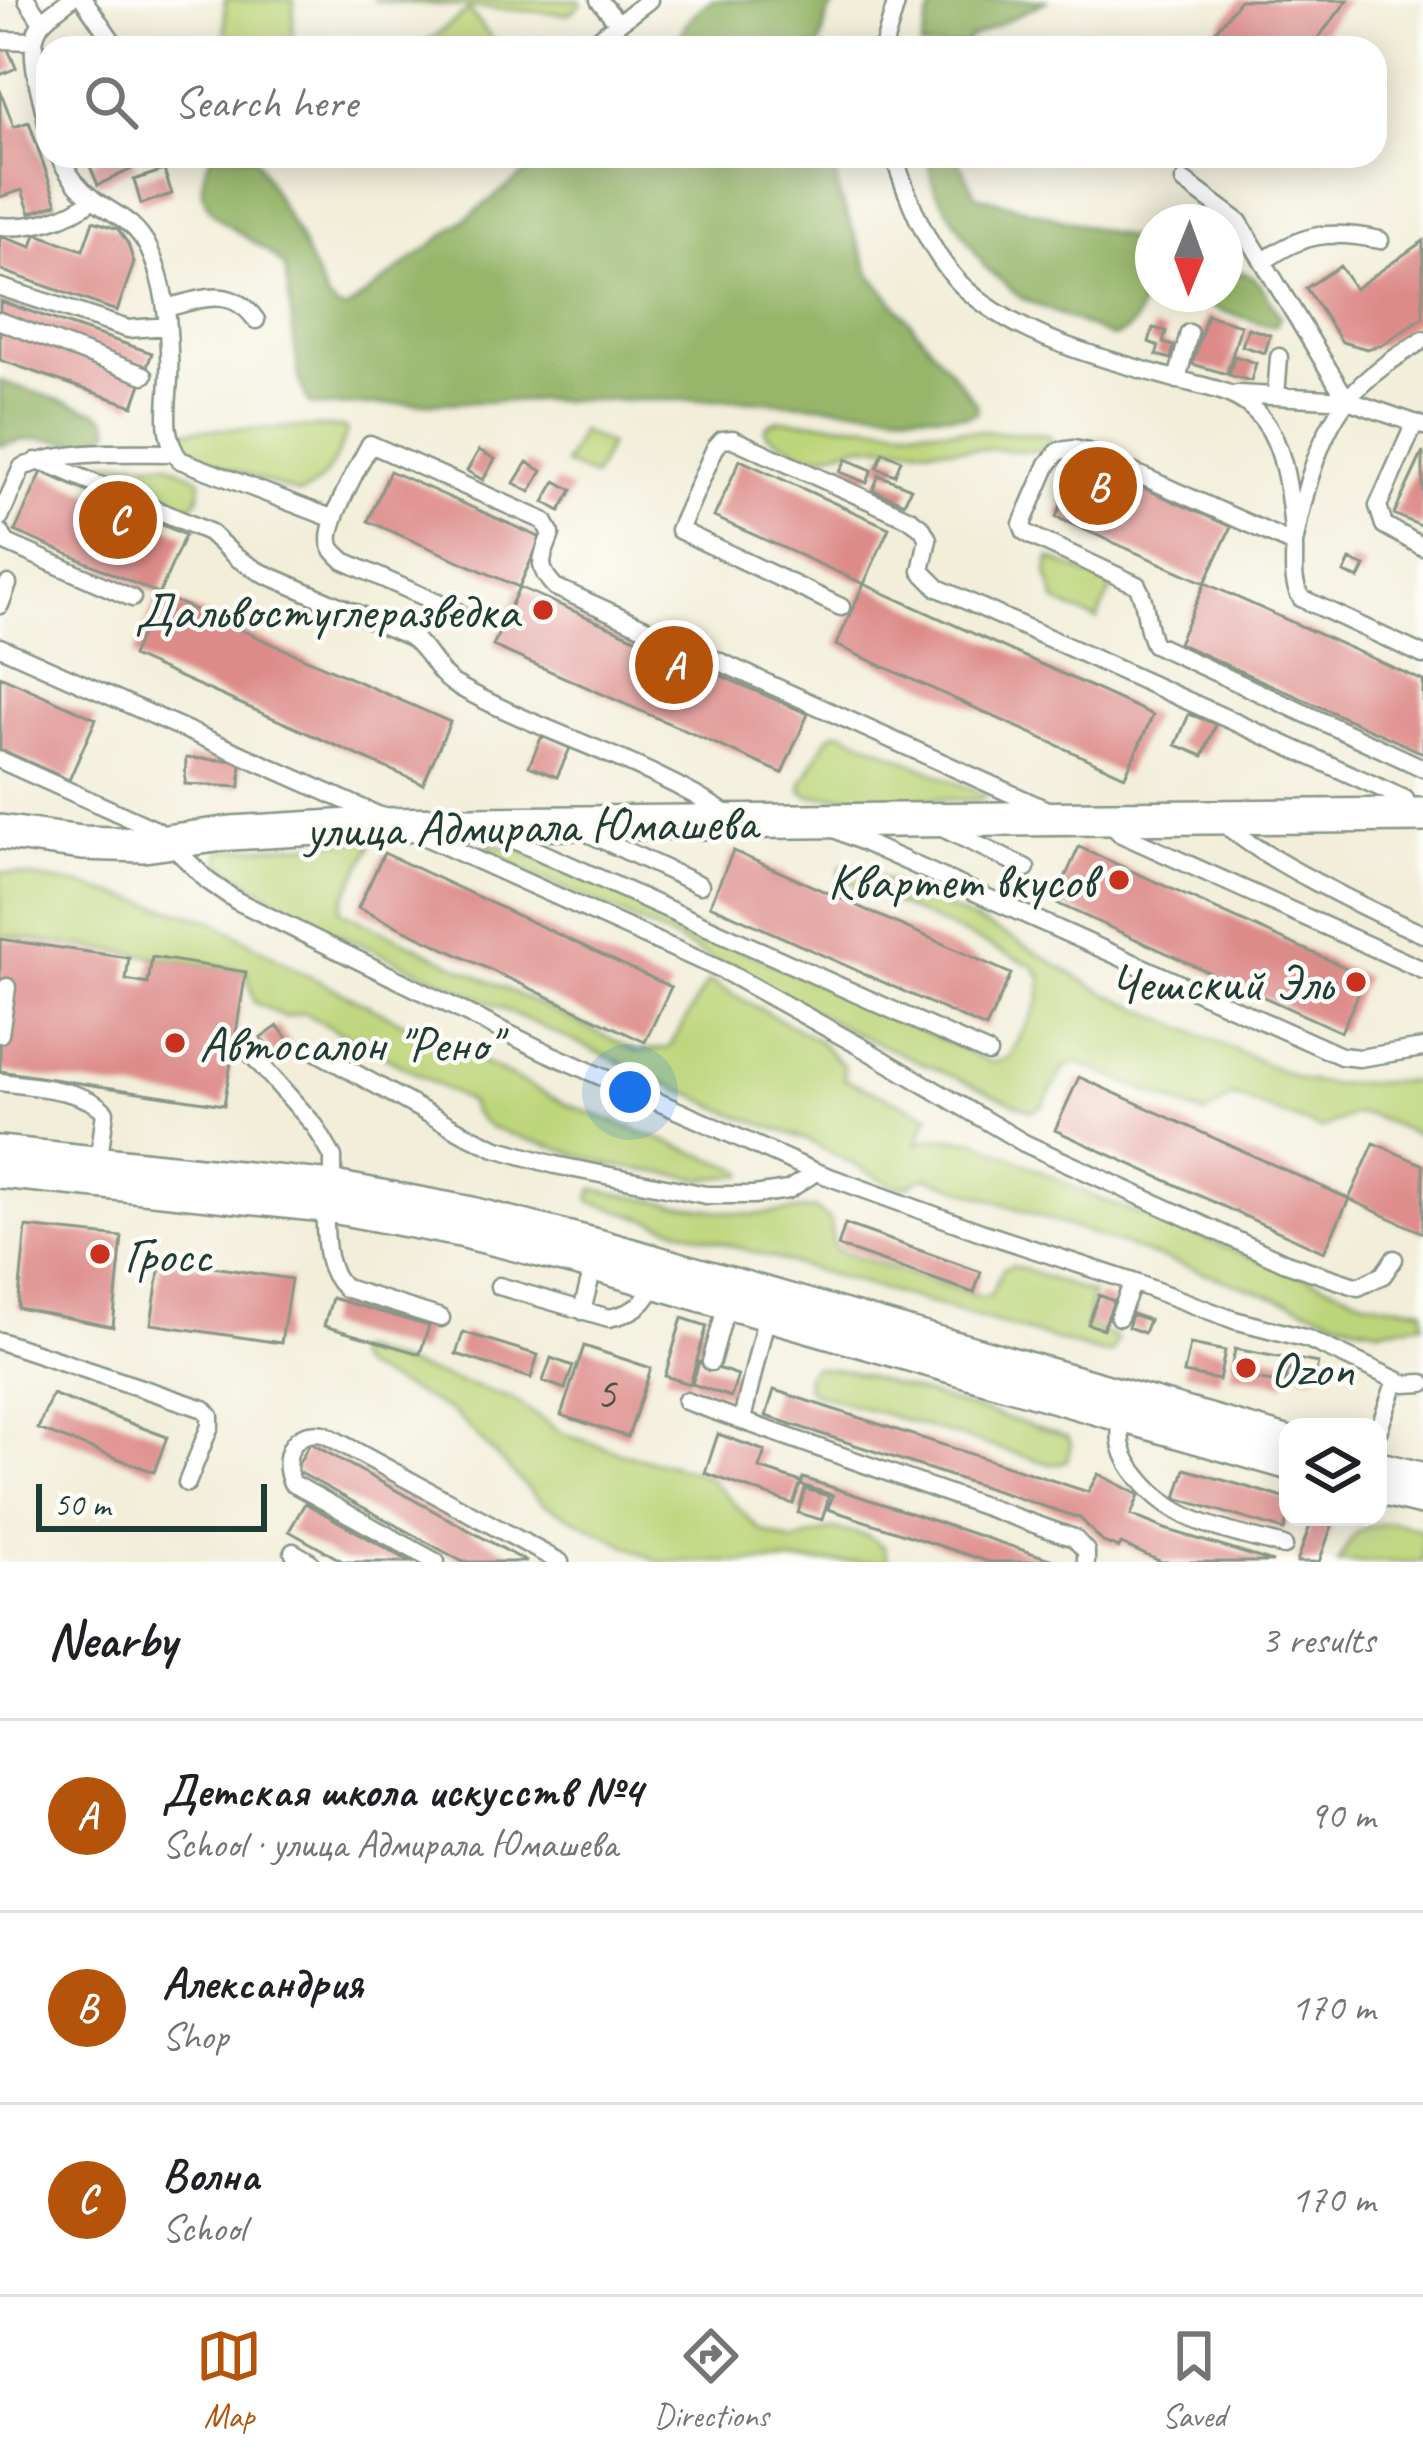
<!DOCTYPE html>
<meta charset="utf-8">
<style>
:root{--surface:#fff;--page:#f6f6f6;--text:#202124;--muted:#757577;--line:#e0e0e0;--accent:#b45309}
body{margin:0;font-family:Caveat,sans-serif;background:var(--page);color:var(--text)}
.controls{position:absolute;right:36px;bottom:36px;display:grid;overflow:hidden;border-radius:24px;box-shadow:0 6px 30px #0003}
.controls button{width:108px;height:108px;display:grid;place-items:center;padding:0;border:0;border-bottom:3px solid var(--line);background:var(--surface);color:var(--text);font:60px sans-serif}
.compass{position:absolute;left:1135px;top:204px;width:108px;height:108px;border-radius:50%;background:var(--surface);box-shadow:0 6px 30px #0003;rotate:181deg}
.scale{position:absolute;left:36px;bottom:30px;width:231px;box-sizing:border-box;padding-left:12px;border:6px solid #1f3d34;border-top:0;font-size:33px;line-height:42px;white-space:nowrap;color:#1f3d34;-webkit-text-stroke:9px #fdfcf7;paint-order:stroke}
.you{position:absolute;left:630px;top:1092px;width:42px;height:42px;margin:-30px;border:9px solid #fff;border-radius:50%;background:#1a73e8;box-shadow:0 0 0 18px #1a73e833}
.badge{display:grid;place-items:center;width:78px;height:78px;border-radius:50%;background:var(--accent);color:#fff;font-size:39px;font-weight:700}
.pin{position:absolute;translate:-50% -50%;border:6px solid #fff;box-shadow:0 3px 12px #0006}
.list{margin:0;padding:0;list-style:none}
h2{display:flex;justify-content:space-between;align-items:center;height:156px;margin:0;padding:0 48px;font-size:51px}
h2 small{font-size:39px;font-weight:400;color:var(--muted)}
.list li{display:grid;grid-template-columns:78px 1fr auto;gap:36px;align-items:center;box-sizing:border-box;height:192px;padding:0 48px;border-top:3px solid var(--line)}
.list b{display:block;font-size:45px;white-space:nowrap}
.list p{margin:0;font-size:39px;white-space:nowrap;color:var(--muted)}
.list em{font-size:39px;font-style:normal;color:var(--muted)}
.icon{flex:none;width:66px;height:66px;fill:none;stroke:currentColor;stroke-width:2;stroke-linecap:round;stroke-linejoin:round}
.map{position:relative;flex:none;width:1423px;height:1562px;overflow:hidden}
.search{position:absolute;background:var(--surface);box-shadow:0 6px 30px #0003;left:36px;right:36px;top:36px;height:132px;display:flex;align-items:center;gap:30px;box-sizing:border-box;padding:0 42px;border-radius:36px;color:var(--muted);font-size:45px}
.sheet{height:732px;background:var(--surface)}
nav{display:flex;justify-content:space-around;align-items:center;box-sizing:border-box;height:168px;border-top:3px solid var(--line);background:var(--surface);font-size:33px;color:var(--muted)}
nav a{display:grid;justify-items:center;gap:6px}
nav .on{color:var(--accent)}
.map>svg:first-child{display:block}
.green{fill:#bdd57a;stroke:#6e8957;stroke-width:3}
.forest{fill:#96b66a;stroke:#5a7a4f;stroke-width:3}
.building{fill:#dd8b89}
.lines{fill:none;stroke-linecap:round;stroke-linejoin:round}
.service-casing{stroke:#889686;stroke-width:21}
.minor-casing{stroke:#889686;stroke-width:38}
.primary-casing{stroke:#889686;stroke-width:56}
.service{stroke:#fff;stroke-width:16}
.minor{stroke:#fff;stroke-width:33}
.primary{stroke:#fff;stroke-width:51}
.poi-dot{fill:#c8321e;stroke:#fdfcf7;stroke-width:4.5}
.labels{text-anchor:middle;stroke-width:9;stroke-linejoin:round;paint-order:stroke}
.number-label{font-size:45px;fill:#4e5049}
.poi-label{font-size:51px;fill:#1f3d34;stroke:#fdfcf7;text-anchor:end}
.street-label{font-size:51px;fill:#1f3d34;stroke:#fdfcf7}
</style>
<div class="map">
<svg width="1423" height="1562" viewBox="0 0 1423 1562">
<rect width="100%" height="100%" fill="#fdfcf7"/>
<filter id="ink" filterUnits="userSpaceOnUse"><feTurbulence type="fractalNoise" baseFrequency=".00833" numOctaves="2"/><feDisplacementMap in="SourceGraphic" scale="24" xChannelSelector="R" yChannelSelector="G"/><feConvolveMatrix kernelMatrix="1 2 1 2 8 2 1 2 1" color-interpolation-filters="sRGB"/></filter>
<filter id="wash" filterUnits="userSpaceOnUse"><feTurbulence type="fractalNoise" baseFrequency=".004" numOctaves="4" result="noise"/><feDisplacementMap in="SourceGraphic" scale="48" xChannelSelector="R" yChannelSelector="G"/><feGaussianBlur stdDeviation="2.7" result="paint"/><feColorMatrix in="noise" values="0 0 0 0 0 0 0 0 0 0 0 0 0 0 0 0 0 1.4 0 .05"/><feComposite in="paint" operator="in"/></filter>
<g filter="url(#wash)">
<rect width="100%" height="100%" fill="#f2eed9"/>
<path class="green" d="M225 0H294L292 48H225Z
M372 0H580L581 4 569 14Z
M469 10 499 48H423L421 46Z
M778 420 1047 435 1051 438C1049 448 1043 449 1034 451L861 445 817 456 803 453 768 435 765 430 766 426Z
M341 427 346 429V434C337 458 325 485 300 494L191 455 179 437 180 431 187 430Z
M581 431 609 445 594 477 565 464Z
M80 461 168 463 200 479C201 488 201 499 192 505 176 517 94 476 73 467Z
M1050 558 1113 585 1097 620 1056 602 1047 573Z
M834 732H843L986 796 978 800 810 796 802 792V783L828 737Z
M368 840 371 847 342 902 341 911 637 1051 669 1048 707 983 710 982 819 1041 844 1066V1079L929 1115 917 1144 926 1140 947 1138 977 1141 1102 1200 1367 1300 1387 1305 1423 1308V1323L1381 1329 1356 1325 926 1177 907 1186 896 1187 805 1139 736 1115 316 924 223 866 219 856 221 850Z
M490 843 532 855 993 1063 1009 1058 1039 1002 1042 978 1033 966 842 879 839 872 842 865H852L1014 939 1101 991 1302 1080 1330 1084 1423 1081V1137L1370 1115 1355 1114 1321 1129 1233 1096 1205 1115 1076 1062 1066 1066 1042 1106 1032 1111 861 1036 672 938 506 862 487 848Z
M0 872 81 885 213 921 295 969 566 1104 737 1168 744 1172V1175L704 1179 615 1166 490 1128 473 1112 469 1102 304 1013 285 1017 254 1002 247 971C165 957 82 947 0 935Z
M593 1189 677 1205 752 1215 814 1208 830 1220 833 1244 837 1251 980 1297 990 1296 1003 1269 1012 1265 1093 1294 1086 1326 1114 1337 1117 1341 1111 1353H1101L749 1251 592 1202 589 1199Z
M358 1350 511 1398 563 1434 635 1457 694 1471 711 1480 760 1530 792 1542 834 1529 868 1536 884 1547 888 1562H659L541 1502 455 1414 413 1392 360 1368 353 1358V1352Z
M813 1367 849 1371 1068 1437 1071 1444 1067 1460 1061 1464H1050L811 1392 806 1386 807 1375Z
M1394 1523 1423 1530V1562H1338C1354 1532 1360 1524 1394 1523Z"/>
<path class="forest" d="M711 0H837L828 14 819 48H677C685 20 688 18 711 0Z
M939 0H1048L970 39 963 48H921L929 15Z
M211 156H254L298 236 327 299 338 308 346 310 548 156H832L839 195 871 275 963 386 977 405V412L966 416 750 400H558L318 406 308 403 299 379 285 268C255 229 177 223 211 156Z
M927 156H956L976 195 1153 245V288L1145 291C1135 315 1142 327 1112 337L1021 298 984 266 935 190Z
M1240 272C1261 275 1269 300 1280 317L1276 325 1270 326 1191 301 1178 294H1225V273Z
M0 381 97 412 107 419 111 429C93 452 64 438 38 439 24 439 13 442 0 446Z"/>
<g id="blocks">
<path class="building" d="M1240 0H1348L1310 48H1202Z
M7 47 16 68 0 75V49Z
M0 90 14 127 29 122 57 204 30 213 22 190 0 197Z
M105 156H131L136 167 98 185 89 164Z
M164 170 172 194 141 204 134 180Z
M93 221 118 229 128 244 134 263 117 311 0 270V236L32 247 36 234 83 250Z
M1423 241V317L1384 344 1367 349 1342 342 1306 288 1340 266 1355 289Z
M0 301 152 353 133 406 0 360Z
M1207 315 1241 325 1227 374 1192 364Z
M1153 328 1166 331 1163 343 1174 346 1171 359 1156 355 1159 346 1149 342Z
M1248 328 1270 335 1265 353 1242 346Z
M1234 356 1256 363 1251 381 1229 375Z
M479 450 495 459 483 480 467 471Z
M883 452 901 460 895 475 877 468Z
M1423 452V527L1394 514Z
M846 459 872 470 867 483 840 472Z
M740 460 889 528 864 584 1153 715 1125 776 836 645 864 584 714 517Z
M1081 460 1231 527 1205 583 1056 517Z
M527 462 542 471 530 492 514 483Z
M390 471 541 538 519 587 368 521Z
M42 472 185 535 159 594 450 722 423 784 132 656 159 594 15 531Z
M879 475 911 488 904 503 873 490Z
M556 481 572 490 560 511 544 502Z
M1350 560 1365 566 1359 579 1344 573Z
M1205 583 1423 681V753L1178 643Z
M519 587 808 714 782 773 493 646Z
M0 676 96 719 69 780 0 749Z
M1189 714 1216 724 1203 756 1176 745Z
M542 736 570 748 557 777 529 766Z
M186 758 241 761 240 787 185 784Z
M1079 847 1366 977 1341 1032 1054 902Z
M733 851 1011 974 986 1028 710 905Z
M384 853 671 987 645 1042 358 908Z
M0 939 129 958 126 980 148 984 152 957 246 972 224 1105 0 1071Z
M278 1026 292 1045 275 1057 261 1038Z
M1079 1077 1349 1199 1324 1252 1055 1130Z
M1374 1143 1423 1165V1233L1349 1199Z
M845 1224 981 1272 974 1293 838 1246Z
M26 1227 122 1237 113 1327 18 1308Z
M161 1259 291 1279 281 1343 151 1324Z
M1099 1295 1114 1301 1103 1329 1088 1324Z
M332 1298 429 1326 420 1354 324 1326Z
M1132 1314 1149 1320 1144 1333 1128 1327Z
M682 1318 707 1326 690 1384 665 1376Z
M463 1332 538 1355 531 1378 456 1354Z
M1190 1344 1225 1351 1219 1380 1184 1373Z
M584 1346 651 1368 628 1437 561 1415Z
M1235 1349 1289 1359 1285 1384 1230 1375Z
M551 1358 573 1366 565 1389 543 1381Z
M1291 1358 1318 1363 1315 1376 1289 1371Z
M699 1362 738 1375 731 1397 692 1384Z
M774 1390 1088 1492 1098 1474 1139 1495 1131 1515 1165 1529 1273 1562H1162L1121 1544 1119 1548 1103 1542 1080 1518 766 1416Z
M52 1394 167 1437 154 1472 38 1429Z
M718 1434 765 1451 759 1468 801 1482 793 1504 705 1473Z
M310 1443 527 1562H463L295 1470Z
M1185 1469 1288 1499V1516L1284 1530 1176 1498Z
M803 1478 834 1488 1059 1562H989L828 1509 833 1495 801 1485Z
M805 1489 829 1496 822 1520 798 1513Z
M305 1503 411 1562H344L289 1531Z
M1313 1517H1335L1319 1562H1297Z"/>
</g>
</g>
<g filter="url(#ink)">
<use href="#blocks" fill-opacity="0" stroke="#889686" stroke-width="3"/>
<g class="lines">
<g class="service-casing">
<path id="service" d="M27 0 41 21
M84 0 117 48
M599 0 618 23
M0 40 34 41
M586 48 649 0
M883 48 897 0
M48 127C43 100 25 51 39 27 45 16 59 9 69 0
M59 156C67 173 78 188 94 200 116 215 136 222 149 249 160 273 167 304 168 331 169 347 170 363 169 378 168 407 161 435 180 460L334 519
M894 156C908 200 932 260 968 291 1020 337 1102 359 1168 377 1201 387 1235 388 1259 415 1287 445 1291 505 1294 545 1295 565 1291 581 1301 598L1423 655
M1184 181 1239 222 1347 400
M0 226C31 229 69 219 93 199
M1263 262C1303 232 1332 230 1380 240
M0 287 128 329 168 326
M166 308C201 299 231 285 256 320
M0 321 144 375
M1423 340C1397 356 1367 375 1347 400 1317 438 1303 497 1294 544L1088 452 1074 449 1059 451 1048 464 1022 524 1025 532 1032 536 1137 585C1148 604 1144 624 1154 644L1423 768
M1177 380 1189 333
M1237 394 1347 400 1423 426
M1276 396 1279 357
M1415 423 1378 506 1384 525 1423 547
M36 461 54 466 209 532 237 558 258 571 411 637C429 649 436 673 454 684 542 734 644 759 729 816
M0 517 22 467C70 449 125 453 175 453
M0 532 7 543 132 598
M0 605 8 584
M841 607 679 530 715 448 722 440 733 439 910 519 922 528 928 539 921 571 938 588 1405 799 1411 814
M458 612 344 561C339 556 333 552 331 546 323 526 360 464 370 444L544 521 551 534C542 559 535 566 555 587L1047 810
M0 647 380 816
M0 760 156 830 208 881 237 901 548 1053 816 1172 981 1232 1133 1282 1234 1320 1308 1339 1405 1384 1423 1383
M1221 818C1237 847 1386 919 1423 934
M1106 819 1121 834 1423 970
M940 827 1026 868
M832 828 1341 1056 1359 1058 1423 1048
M581 830 700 885
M494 831 988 1053
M414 832 728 973 858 1045 1024 1143 1286 1263 1358 1287 1383 1275 1394 1259
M0 1034 7 987
M246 1048 315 1126 333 1157V1190
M315 1051 465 1134 495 1148 555 1165 706 1195H754L788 1190 816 1172
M0 1082C29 1086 85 1089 105 1112L98 1166
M324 1203C326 1231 322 1268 345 1288L441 1318
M499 1286 609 1318C634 1313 648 1303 655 1279
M582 1311 595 1260
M1119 1317 1133 1282
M0 1341 204 1409 210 1416V1426L187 1483
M711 1362 728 1300
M686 1401 1074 1538 1086 1551V1562
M1123 1409C1117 1439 1120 1456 1140 1479 1177 1525 1230 1531 1284 1546
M742 1420 768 1310
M1378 1432 1396 1380
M293 1552 310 1562
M436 1562 292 1483C280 1457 293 1428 324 1434L560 1562"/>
</g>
<g class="minor-casing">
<path id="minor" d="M0 832 82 843 144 845 231 833 369 825 1423 815"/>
</g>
<g class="primary-casing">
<path id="primary" d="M0 1162 333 1197 466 1222 596 1255 1288 1453
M1378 1478 1423 1489"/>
</g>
<use href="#service" class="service"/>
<use href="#minor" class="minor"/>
<use href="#primary" class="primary"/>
</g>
</g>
<g class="poi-dot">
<circle cx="543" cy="610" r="12"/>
<circle cx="1119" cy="880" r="12"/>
<circle cx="1356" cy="982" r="12"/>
<circle cx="175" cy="1043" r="12"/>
<circle cx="100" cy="1254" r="12"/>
<circle cx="1246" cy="1368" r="12"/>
</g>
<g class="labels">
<g class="number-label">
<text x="606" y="1408">5</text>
</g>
<g class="poi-label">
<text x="519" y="628">Дальвостуглеразведка</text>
<text x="1095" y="898">Квартет вкусов</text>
<text x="1332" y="1000">Чешский Эль</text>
<text x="199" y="1061" text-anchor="start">Автосалон "Рено"</text>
<text x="124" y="1272" text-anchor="start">Гросс</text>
<text x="1270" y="1386" text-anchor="start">Ozon</text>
</g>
<g class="street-label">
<text transform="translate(531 825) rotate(-1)" y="18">улица Адмирала Юмашева</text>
</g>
</g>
</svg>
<div class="controls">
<button><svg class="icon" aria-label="layers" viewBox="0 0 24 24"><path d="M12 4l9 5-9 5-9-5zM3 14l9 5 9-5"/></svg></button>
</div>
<svg class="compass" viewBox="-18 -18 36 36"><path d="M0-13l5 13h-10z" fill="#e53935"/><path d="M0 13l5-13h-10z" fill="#757577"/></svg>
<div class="scale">50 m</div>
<div class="you"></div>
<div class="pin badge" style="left:674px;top:665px">A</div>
<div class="pin badge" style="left:1098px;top:486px">B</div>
<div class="pin badge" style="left:118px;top:520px">C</div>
<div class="search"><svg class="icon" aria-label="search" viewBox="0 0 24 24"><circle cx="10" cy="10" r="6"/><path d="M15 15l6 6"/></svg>Search here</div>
</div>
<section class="sheet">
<h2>Nearby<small>3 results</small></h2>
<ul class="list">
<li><span class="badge">A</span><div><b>Детская школа искусств №4</b><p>School · улица Адмирала Юмашева</p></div><em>90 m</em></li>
<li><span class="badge">B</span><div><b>Александрия</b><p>Shop</p></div><em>170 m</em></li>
<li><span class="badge">C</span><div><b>Волна</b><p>School</p></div><em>170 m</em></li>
</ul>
</section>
<nav>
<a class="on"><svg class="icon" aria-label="map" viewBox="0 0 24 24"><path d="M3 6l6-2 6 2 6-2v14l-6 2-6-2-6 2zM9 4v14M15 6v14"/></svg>Map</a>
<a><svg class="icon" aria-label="directions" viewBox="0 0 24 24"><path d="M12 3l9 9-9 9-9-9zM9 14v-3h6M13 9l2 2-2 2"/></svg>Directions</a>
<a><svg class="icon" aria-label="saved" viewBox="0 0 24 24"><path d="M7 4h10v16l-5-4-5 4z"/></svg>Saved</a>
</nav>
